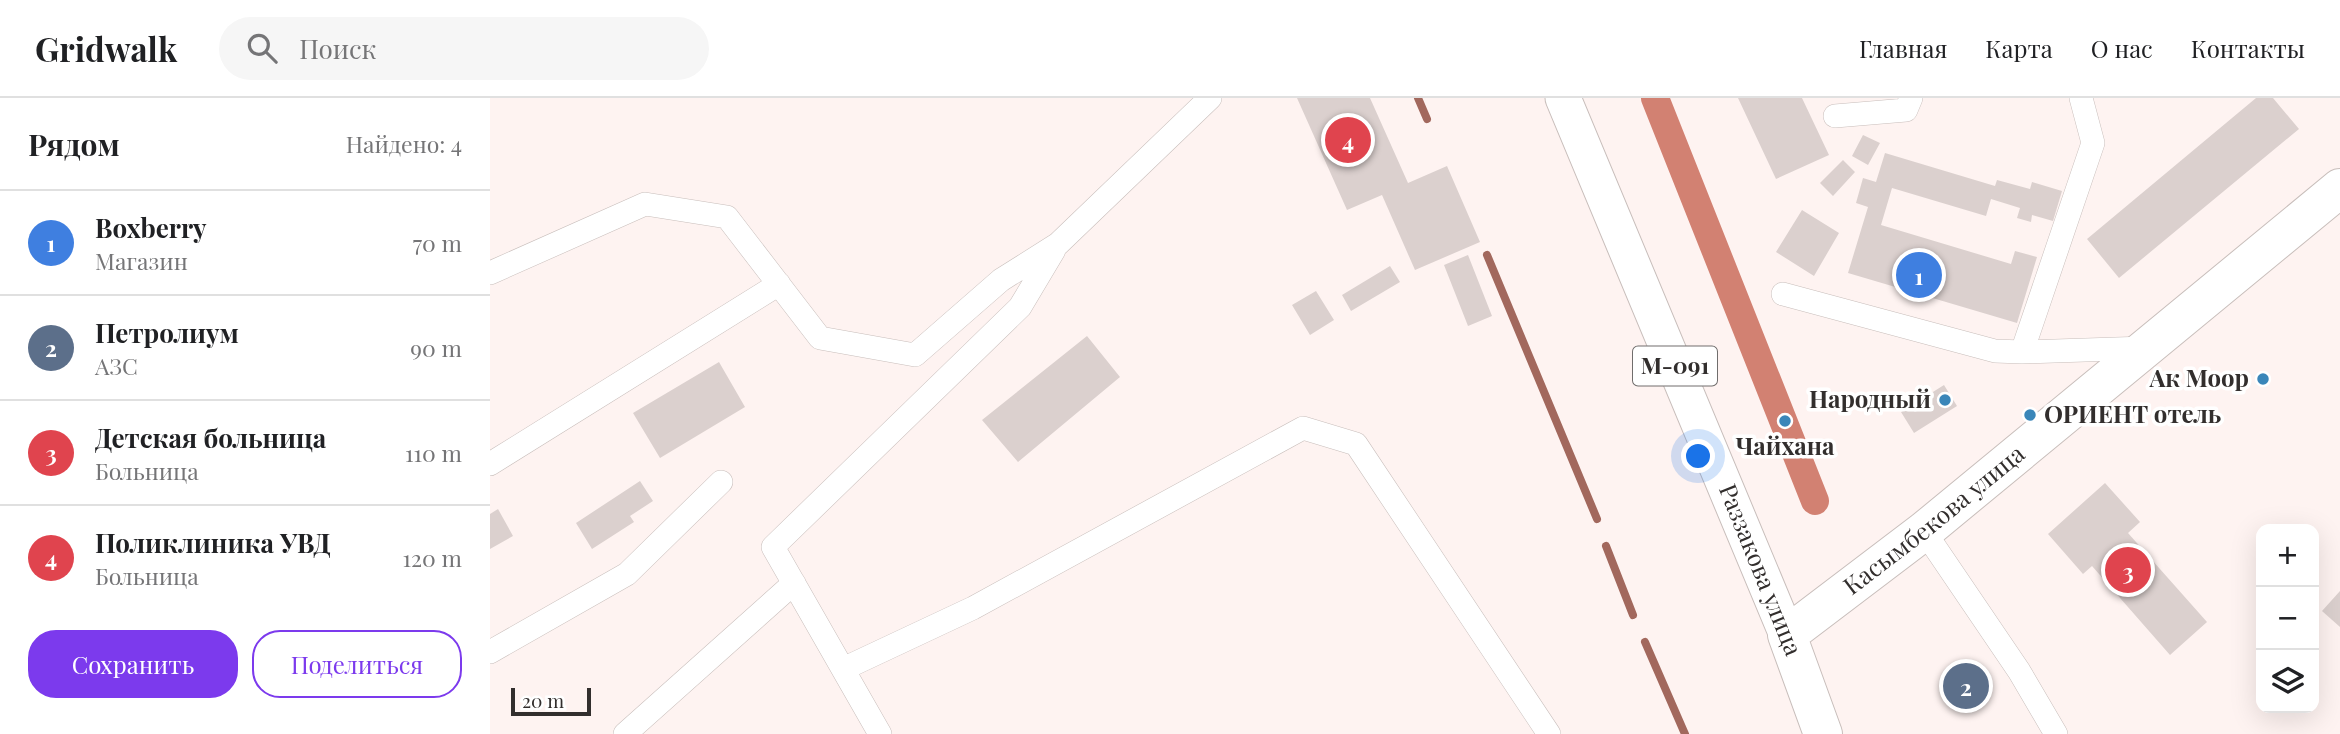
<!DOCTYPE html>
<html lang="ru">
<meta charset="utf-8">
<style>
:root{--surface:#fff;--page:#f6f6f6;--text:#202124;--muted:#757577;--line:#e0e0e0;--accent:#7c3aed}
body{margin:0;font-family:"Playfair Display",serif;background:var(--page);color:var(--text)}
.controls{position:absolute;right:21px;bottom:21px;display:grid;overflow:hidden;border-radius:14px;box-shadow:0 7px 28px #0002}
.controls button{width:63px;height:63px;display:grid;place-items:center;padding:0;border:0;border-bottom:2px solid var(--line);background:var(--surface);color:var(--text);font:35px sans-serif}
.scale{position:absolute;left:21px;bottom:18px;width:80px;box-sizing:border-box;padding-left:7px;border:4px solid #322e2d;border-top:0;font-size:19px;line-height:24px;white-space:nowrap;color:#322e2d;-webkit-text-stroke:5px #fff;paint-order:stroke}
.you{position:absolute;left:1209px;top:359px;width:24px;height:24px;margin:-18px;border:5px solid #fff;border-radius:50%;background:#1a73e8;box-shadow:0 0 0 10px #1a73e833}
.badge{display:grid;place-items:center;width:46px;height:46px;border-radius:50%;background:var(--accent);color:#fff;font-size:23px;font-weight:700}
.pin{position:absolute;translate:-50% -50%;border:4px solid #fff;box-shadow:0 2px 7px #0006}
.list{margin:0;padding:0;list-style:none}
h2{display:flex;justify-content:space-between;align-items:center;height:91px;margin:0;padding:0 28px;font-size:30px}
h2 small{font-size:23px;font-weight:400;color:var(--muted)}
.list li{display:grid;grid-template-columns:46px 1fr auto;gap:21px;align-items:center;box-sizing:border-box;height:105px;padding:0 28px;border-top:2px solid var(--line)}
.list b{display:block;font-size:26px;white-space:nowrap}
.list p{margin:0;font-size:23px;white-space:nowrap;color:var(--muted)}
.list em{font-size:23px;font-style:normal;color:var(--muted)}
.actions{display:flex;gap:14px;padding:21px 28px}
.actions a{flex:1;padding:16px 0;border:2px solid var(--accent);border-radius:28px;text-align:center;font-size:24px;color:var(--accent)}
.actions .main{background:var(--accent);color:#fff}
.icon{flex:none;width:38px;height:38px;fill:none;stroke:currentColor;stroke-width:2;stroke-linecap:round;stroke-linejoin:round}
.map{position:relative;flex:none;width:1850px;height:636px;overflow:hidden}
header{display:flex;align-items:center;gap:42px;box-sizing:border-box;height:98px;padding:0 35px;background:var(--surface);border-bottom:2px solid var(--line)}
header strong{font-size:33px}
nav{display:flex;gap:38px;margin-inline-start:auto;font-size:24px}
.search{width:490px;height:63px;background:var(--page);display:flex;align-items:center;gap:18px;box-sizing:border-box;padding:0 24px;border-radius:38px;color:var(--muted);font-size:26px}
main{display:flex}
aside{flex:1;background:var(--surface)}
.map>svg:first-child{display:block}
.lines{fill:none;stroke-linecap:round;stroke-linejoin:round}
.stream{stroke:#a2685d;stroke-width:8}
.canal{stroke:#d28172;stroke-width:28}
.building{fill:#dbd0ce}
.street-casing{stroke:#c8bebb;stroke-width:24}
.primary-casing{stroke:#c8bebb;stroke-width:37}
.highway-casing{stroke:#c8bebb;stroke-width:40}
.street{stroke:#fff;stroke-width:23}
.primary{stroke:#fff;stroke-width:35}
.highway{stroke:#fff;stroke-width:38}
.poi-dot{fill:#3a86b9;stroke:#fff;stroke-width:2.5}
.labels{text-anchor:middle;stroke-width:7;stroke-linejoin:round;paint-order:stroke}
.shield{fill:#fff;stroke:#706d6c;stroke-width:2}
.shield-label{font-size:23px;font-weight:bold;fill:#322e2d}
.poi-label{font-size:24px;font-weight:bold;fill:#322e2d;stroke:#fff;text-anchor:end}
.street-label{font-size:24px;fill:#322e2d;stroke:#fff}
</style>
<header>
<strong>Gridwalk</strong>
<div class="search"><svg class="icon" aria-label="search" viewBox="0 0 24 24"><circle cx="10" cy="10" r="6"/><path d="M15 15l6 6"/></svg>Поиск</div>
<nav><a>Главная</a><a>Карта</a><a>О нас</a><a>Контакты</a></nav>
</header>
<main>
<aside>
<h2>Рядом<small>Найдено: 4</small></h2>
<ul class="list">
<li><span class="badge" style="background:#3f7fe0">1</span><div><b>Boxberry</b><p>Магазин</p></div><em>70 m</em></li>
<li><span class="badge" style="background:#5c6f8a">2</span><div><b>Петролиум</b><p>АЗС</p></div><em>90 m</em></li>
<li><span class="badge" style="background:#e0444e">3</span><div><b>Детская больница</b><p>Больница</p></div><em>110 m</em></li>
<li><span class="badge" style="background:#e0444e">4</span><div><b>Поликлиника УВД</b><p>Больница</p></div><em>120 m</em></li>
</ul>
<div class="actions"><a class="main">Сохранить</a><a>Поделиться</a></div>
</aside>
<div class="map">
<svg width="1850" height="636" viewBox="0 0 1850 636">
<rect width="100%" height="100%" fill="#fef3f1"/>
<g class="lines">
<path class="stream" d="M928 0 937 21
M997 157 1107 421
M1116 448 1143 517
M1155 544 1195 636"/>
<path class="canal" d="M1165 0 1325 403"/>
</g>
<path class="building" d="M807 0H880L918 85 957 68 990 144 925 172 892 97 857 112Z
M1248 0H1312L1339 57 1286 81Z
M1766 0H1783L1809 31 1629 180 1597 141Z
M1373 37 1390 45 1378 67 1362 58Z
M1395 55 1505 88 1507 82 1540 91 1542 84 1572 93 1563 123 1542 117 1541 124 1527 120 1530 110 1501 101 1496 118 1402 90 1391 127 1521 166 1525 153 1547 159 1527 225 1358 175 1378 109 1366 105 1373 80 1386 84Z
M1353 62 1365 74 1343 98 1330 85Z
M1312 112 1349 135 1324 178 1286 154Z
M978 157 1002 218 978 228 954 167Z
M900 168 910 184 861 213 852 197Z
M826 193 844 222 820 237 802 207Z
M597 238 630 279 528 364 492 322Z
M229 264 255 309 170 360 143 315Z
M1454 287 1467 308 1424 335 1411 314Z
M150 383 163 403 140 418 144 424 102 451 86 425Z
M1615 385 1650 424 1638 435 1717 524 1680 557 1602 468 1593 476 1558 436Z
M8 411 23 438 0 451V416Z
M1850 493V529L1832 513Z"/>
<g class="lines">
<g class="street-casing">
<path id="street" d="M1345 18 1416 12 1421 0
M0 175 155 106 237 119 330 240 425 257 511 182 568 146 720 0
M1293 196 1505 253 1532 254 1656 250
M1532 254 1603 45 1591 0
M0 366 289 186
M1434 433 1529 573 1566 636
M0 554 137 476 231 384
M353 571 483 510 813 330 866 346 1059 636
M135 636 304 485
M390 636 283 449 530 209 564 152"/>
</g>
<g class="primary-casing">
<path id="primary" d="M1073 0 1297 537"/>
</g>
<g class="highway-casing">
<g id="highway">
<path id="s1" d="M1333 636 1297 537 1434 433 1850 90"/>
</g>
</g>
<use href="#street" class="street"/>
<use href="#primary" class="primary"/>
<use href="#highway" class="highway"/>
</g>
<g class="poi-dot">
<circle cx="1773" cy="281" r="7"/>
<circle cx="1455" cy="302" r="7"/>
<circle cx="1540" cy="317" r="7"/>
<circle cx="1295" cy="323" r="7"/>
</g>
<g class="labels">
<rect class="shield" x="1143" y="248.5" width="84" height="39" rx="5"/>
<g class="shield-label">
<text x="1185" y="276">М-091</text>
</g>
<g class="poi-label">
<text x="1759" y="289">Ак Моор</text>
<text x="1441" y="310">Народный</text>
<text x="1554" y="325" text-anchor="start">ОРИЕНТ отель</text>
<text x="1295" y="357" text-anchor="middle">Чайхана</text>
</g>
<g class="street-label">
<text dy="8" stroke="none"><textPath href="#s1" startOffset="292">Касымбекова улица</textPath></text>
<text transform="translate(1270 472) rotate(68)" y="8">Раззакова улица</text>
</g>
</g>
</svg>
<div class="controls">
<button>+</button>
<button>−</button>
<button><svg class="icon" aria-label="layers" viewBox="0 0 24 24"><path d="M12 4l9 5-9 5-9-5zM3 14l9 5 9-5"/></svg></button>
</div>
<div class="scale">20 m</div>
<div class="you"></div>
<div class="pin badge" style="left:1429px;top:177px;background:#3f7fe0">1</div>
<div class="pin badge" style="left:1476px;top:588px;background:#5c6f8a">2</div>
<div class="pin badge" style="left:1638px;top:472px;background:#e0444e">3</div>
<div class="pin badge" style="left:858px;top:42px;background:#e0444e">4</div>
</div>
</main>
